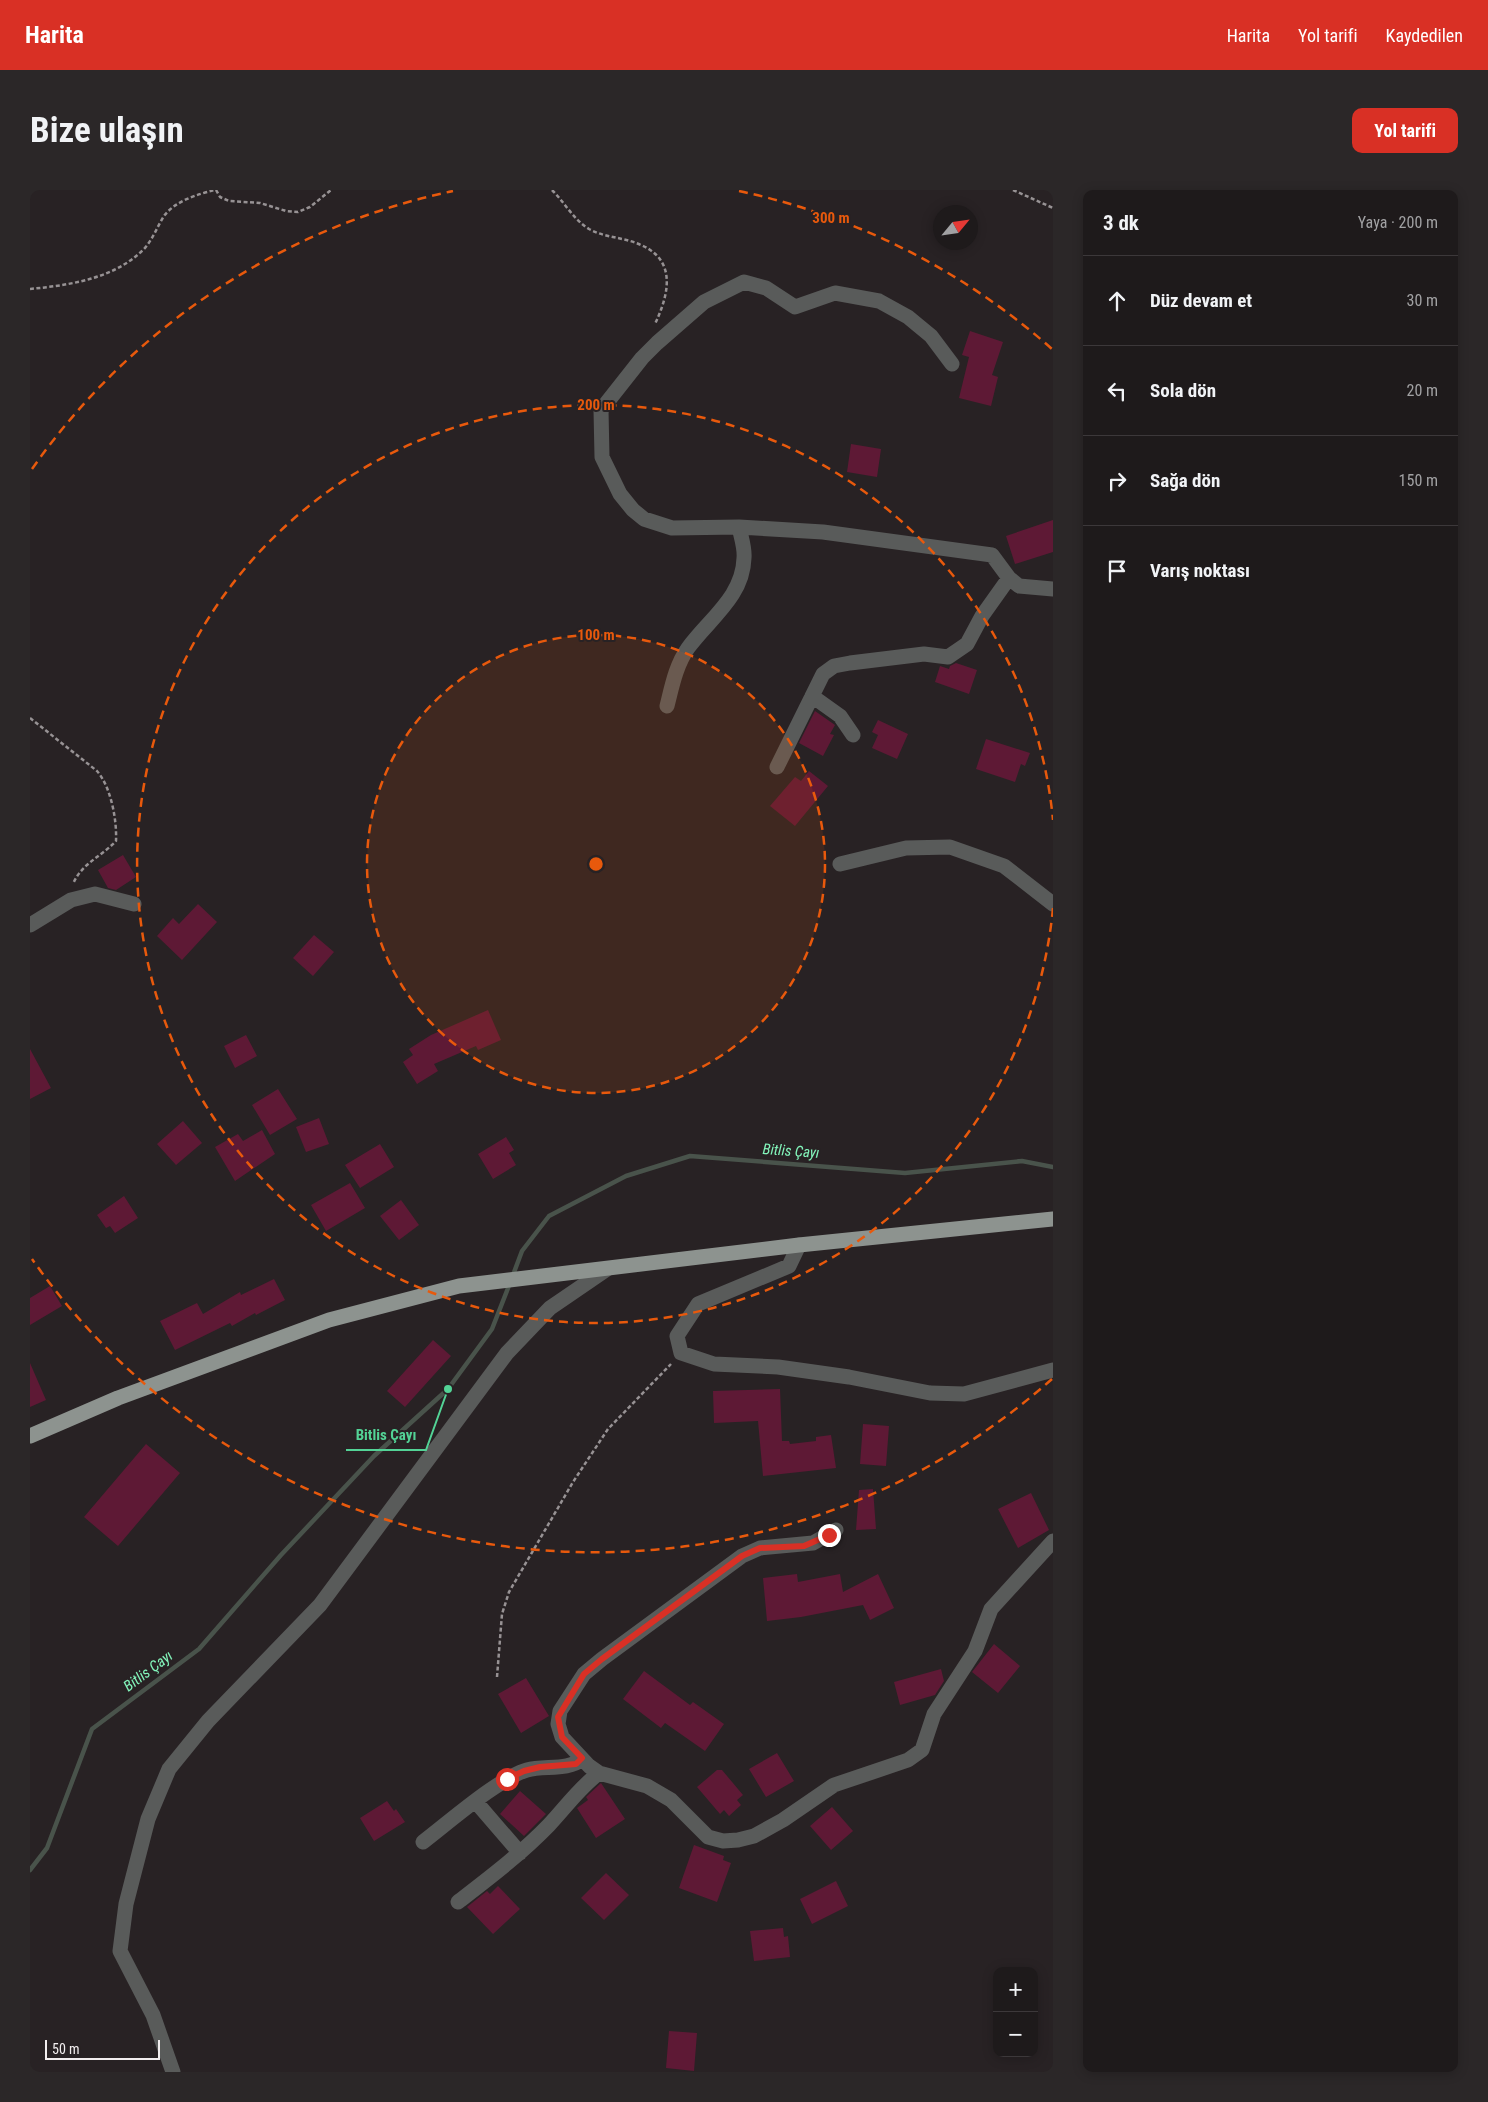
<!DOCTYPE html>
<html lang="tr">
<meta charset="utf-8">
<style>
:root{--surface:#1e1a1b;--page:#2b2728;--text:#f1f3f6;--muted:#a1a1a3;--line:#3c383a;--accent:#d93025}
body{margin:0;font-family:"Roboto Condensed",sans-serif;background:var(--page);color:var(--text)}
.controls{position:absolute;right:15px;bottom:15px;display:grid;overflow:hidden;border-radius:10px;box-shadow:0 2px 12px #0003}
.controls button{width:45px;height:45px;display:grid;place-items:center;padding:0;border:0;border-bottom:1px solid var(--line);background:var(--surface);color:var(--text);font:25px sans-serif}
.compass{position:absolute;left:903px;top:15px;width:45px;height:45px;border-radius:50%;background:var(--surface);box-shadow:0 2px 12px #0003;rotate:61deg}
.scale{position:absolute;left:15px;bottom:12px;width:115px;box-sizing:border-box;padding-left:5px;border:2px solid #f2eeef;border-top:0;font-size:14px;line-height:18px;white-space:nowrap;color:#f2eeef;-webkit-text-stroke:4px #282224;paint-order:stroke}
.stop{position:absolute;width:15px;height:15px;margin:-11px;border:4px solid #d93025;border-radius:50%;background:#fff}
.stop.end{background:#d93025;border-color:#fff;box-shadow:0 1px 5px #0008}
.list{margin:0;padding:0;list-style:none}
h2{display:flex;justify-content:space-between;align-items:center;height:65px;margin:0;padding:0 20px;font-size:21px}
h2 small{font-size:16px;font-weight:400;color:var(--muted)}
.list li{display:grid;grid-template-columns:32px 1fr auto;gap:15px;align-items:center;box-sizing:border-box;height:90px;padding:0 20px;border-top:1px solid var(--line)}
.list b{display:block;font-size:19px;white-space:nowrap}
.list em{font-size:16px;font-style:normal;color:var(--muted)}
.icon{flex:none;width:28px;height:28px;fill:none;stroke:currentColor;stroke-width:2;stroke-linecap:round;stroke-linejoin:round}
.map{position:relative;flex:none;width:1023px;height:1882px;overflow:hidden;border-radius:10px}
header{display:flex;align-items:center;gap:30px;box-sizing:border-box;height:70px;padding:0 25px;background:var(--accent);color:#fff}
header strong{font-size:24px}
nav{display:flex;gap:28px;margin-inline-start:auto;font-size:18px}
.intro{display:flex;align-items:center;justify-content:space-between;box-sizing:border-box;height:120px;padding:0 30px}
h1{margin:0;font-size:35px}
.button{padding:12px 22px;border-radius:10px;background:var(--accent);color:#fff;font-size:18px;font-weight:700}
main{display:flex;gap:30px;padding:0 30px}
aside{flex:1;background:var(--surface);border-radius:10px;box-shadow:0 2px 12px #0003}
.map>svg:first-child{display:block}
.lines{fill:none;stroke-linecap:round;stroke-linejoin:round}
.stream{stroke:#49534b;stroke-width:4.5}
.building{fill:#5e1935}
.path{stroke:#979294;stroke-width:2.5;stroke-dasharray:4 2.5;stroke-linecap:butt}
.minor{stroke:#595b5a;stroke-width:15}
.major{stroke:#8d938f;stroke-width:15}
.route{stroke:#d93025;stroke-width:6}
.ring{fill:none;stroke:#e8590c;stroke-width:2.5;stroke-dasharray:9 6}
.labels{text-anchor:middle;stroke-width:4;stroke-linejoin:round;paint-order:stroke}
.water-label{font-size:15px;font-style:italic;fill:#83f5bb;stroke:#282224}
.centre{fill:#e8590c;stroke:#282224;stroke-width:2.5}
.ring-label{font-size:15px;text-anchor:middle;font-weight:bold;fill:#e8590c;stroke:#282224;stroke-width:4;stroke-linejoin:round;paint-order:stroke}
.leader{fill:none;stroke:#53d396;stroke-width:2}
.callout-dot{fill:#53d396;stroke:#282224;stroke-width:2}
.callout-label{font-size:15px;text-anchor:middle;font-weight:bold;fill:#53d396;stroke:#282224;stroke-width:4;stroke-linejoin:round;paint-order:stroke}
</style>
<header>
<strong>Harita</strong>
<nav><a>Harita</a><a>Yol tarifi</a><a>Kaydedilen</a></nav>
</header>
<div class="intro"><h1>Bize ulaşın</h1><a class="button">Yol tarifi</a></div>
<main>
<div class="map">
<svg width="1023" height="1882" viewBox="0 0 1023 1882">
<rect width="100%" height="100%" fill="#282224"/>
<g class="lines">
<path class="stream" d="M483 1085 492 1061 519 1026 596 986 660 966 875 983 992 971 1023 977
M0 1680 17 1658 62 1539 169 1459 251 1365 344 1266 418 1199 462 1139 480 1093"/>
</g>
<path class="building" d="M940 141 973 152 962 185 968 187 961 216 929 208 939 167 932 165Z
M821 254 851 259 847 287 817 282Z
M1023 330V362L985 374 976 346Z
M926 473 947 480 939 504 905 492 910 476 919 479 920 476Z
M785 521 805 535 800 544 804 545 793 566 769 553Z
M848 530 878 544 867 569 842 558 848 545 842 542Z
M956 549 1000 563 995 576 991 574 985 592 946 579Z
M779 581 798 596 765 636 740 616 765 587 771 591Z
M93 665 106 687 86 700 78 698 68 680Z
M168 714 187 732 152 770 127 746 143 728 149 734Z
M284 745 304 762 283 786 263 768Z
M458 820 471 850 448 860 446 856 404 874 408 881 387 894 373 872 383 865 379 859 401 845Z
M216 845 227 866 205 878 194 856Z
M0 859 21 898 0 909Z
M248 899 267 929 240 945 222 915Z
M289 928 299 954 276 962 266 937Z
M153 931 172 953 146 975 127 954Z
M232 940 245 964 205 991 185 957 208 944 213 951Z
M476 947 484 960 479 963 486 975 463 989 448 964Z
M350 954 364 977 330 998 315 975Z
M320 993 335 1018 296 1041 281 1015Z
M94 1006 108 1028 85 1043 80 1036 76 1038 67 1025Z
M371 1010 389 1035 369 1050 350 1026Z
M244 1089 255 1110 226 1125 225 1123 202 1136 200 1133 145 1160 130 1131 167 1113 173 1124 210 1102 211 1105Z
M20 1096 32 1116 0 1135V1108Z
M403 1150 421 1166 375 1217 357 1201Z
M0 1173 16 1210 0 1217Z
M750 1199 752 1251H759L760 1254 786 1251V1247L801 1245 806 1278 733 1286 728 1231 684 1233 683 1201Z
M833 1234 859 1236 856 1276 830 1274Z
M116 1254 150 1283 88 1356 54 1327Z
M843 1299 846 1339 826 1340 829 1300Z
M1001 1303 1019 1340 988 1358 968 1319Z
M767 1384 768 1392 810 1384 813 1402 848 1384 864 1418 840 1430 833 1415 771 1427 737 1431 733 1388Z
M964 1454 990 1476 968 1503 942 1482Z
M911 1479 914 1491 905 1505 870 1515 864 1492Z
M614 1481 660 1515 663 1512 694 1534 675 1561 635 1533 631 1538 593 1509Z
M496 1488 519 1526 491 1543 468 1504Z
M747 1563 764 1591 736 1607 719 1579Z
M687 1580H692L713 1605 707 1610 711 1615 699 1626 694 1620 690 1624 667 1597Z
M571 1593 595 1629 566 1648 547 1618 558 1610 556 1607Z
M490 1601 516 1624 494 1646 470 1624Z
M357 1611 364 1621 366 1619 375 1632 344 1651 330 1628Z
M802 1617 823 1641 801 1660 780 1636Z
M664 1655 694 1666 693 1670 701 1673 687 1712 649 1698Z
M576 1683 599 1705 574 1730 551 1708Z
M806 1691 818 1716 782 1734 770 1709Z
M468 1696 490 1719 463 1744 437 1717 457 1701 460 1704Z
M753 1738 754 1747 758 1746 760 1767 724 1771 720 1741Z
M639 1841 667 1843 664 1881 636 1878Z"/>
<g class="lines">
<path class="path" d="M186 0 190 7 199 11 230 13 256 21 268 22 280 17 301 0
M522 0C535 13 543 29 559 39 575 48 594 47 611 55 648 71 638 106 625 134
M983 0 1023 18
M0 99C40 95 84 89 114 59 123 49 127 37 134 26 145 11 168 4 185 0
M0 528 67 581C81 597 87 630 86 651 72 666 51 674 43 694
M467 1487 472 1424 479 1402 543 1292 578 1239 641 1174"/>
<path class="minor" d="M922 174 901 146 878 127 849 111 805 103 765 117 736 98 714 92 674 112 627 153 612 168 571 220 572 267 590 304 603 320 614 329 642 338 709 337 793 342 962 365 979 388 989 396 1023 399
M782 506 810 526 823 545
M637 516C642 496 646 475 658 458 679 429 713 407 714 368 715 358 711 347 709 337
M747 577 793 484 804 476 820 473 894 464 918 467 937 454 952 426 979 388
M810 674 876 658 920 657 974 676 1023 714
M0 735 41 710 65 704 104 714
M769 1055 759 1076 668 1114 647 1146 651 1163 684 1174 748 1177 819 1187 900 1203 934 1204 1023 1180
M806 1340 783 1353 730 1358 712 1366 572 1469 554 1484 530 1521 528 1534 532 1547 559 1576 569 1583 617 1596 641 1610 678 1647 693 1651 708 1650 724 1646 753 1630 804 1595 878 1570 892 1560 904 1524 945 1461 961 1419 1023 1351
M446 1612 490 1663
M393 1652C418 1633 469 1588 497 1580 514 1575 538 1581 552 1569
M428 1712C459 1688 491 1664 519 1635 536 1617 549 1598 569 1583
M143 1882 123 1825 90 1761 96 1714 118 1629 139 1579 178 1531 290 1415 477 1163 520 1118 577 1079"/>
<path class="major" d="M0 1246 88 1208 299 1130 429 1096 769 1055 1023 1029"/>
</g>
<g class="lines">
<path class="route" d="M477 1589 494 1581 510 1577 546 1574 552 1568 532 1547 528 1527 554 1484 572 1469 712 1366 730 1358 774 1356 799 1345"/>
</g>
<circle cx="566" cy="674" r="229" fill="#e8590c" fill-opacity=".12"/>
<g class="ring">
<circle cx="566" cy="674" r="229"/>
<path d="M1023 718A459 459 0 1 1 1023 630"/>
<path d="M1022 1189A688 688 0 0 1 2 1069M2 279A688 688 0 0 1 423 1M709 1A688 688 0 0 1 1022 159"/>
</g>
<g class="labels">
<g class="water-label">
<text transform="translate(761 961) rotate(4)" y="5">Bitlis Çayı</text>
<text transform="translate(118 1481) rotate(-37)" y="5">Bitlis Çayı</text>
</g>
</g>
<circle cx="566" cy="674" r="8" class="centre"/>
<g class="ring-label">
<text x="801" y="33">300 m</text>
<text x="566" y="220">200 m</text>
<text x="566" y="450">100 m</text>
</g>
<path class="leader" d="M418 1199L396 1260H316"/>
<circle class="callout-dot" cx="418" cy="1199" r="5"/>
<g class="callout-label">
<text x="356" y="1250">Bitlis Çayı</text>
</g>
</svg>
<div class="controls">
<button>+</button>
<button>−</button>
</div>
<svg class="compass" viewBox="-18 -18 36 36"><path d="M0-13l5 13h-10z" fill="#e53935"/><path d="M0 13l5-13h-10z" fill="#a1a1a3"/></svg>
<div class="scale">50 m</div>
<div class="stop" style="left:477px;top:1589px"></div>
<div class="stop end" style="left:799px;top:1345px"></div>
</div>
<aside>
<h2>3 dk<small>Yaya · 200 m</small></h2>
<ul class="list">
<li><svg class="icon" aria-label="ahead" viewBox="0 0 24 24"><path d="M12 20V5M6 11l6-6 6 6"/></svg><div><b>Düz devam et</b></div><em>30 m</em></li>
<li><svg class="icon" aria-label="left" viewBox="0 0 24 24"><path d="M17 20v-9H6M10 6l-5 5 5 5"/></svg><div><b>Sola dön</b></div><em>20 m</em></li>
<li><svg class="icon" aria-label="right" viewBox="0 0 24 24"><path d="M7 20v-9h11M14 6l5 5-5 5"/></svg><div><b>Sağa dön</b></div><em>150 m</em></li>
<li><svg class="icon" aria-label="arrive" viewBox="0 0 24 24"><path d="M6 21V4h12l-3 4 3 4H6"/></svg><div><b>Varış noktası</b></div></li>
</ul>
</aside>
</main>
